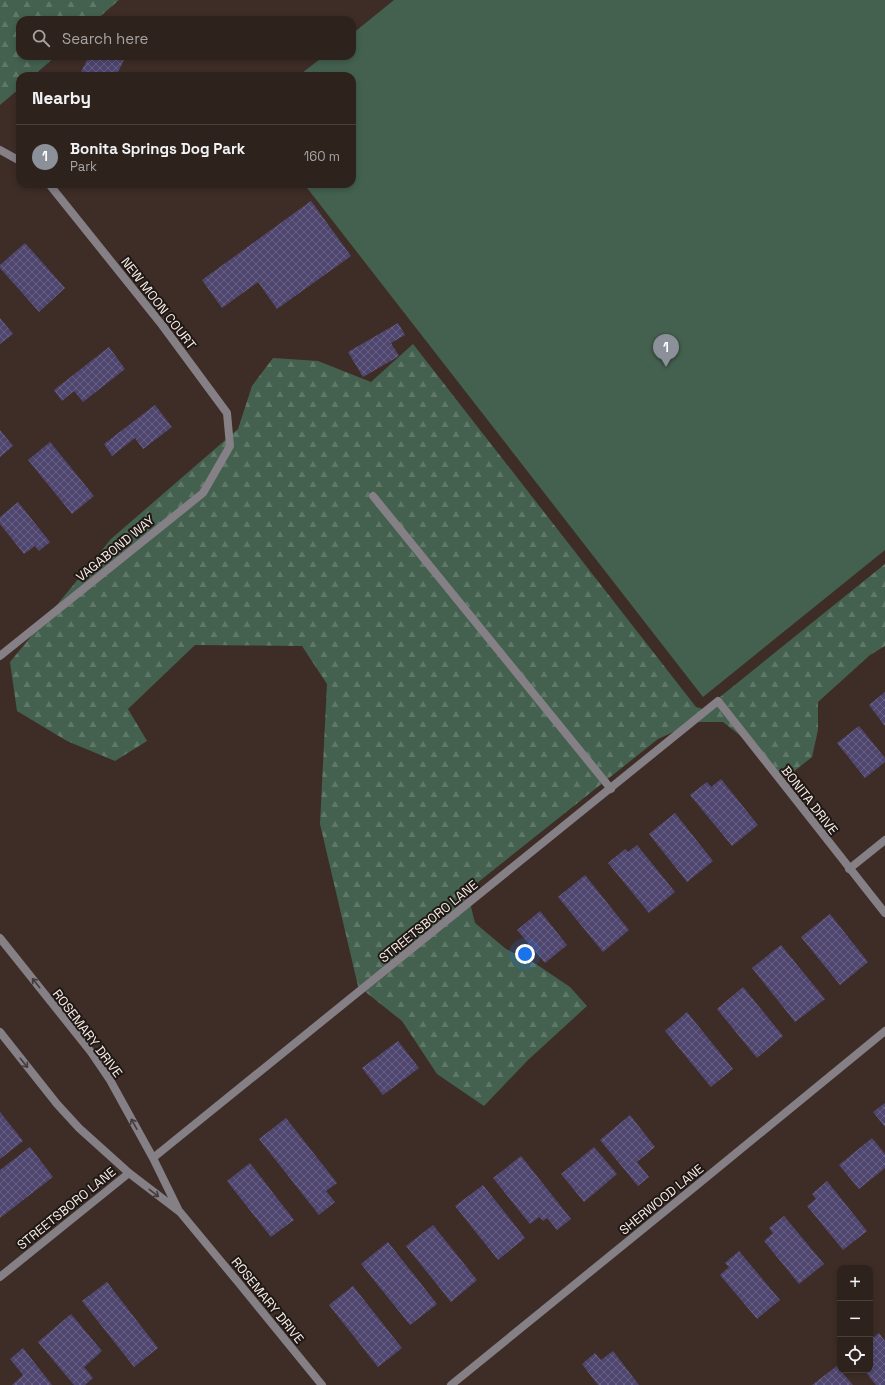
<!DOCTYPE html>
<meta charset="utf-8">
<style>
:root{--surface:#2e221c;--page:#3a2f29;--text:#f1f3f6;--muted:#a7a4a3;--line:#493f3b;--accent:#8c9099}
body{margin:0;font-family:"Space Grotesk",sans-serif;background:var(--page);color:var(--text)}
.controls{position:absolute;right:12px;bottom:12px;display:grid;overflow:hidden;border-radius:8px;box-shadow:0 2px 6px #0003}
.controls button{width:36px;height:36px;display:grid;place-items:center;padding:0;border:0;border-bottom:1px solid var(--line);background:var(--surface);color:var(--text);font:20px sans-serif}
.you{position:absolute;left:525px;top:954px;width:14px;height:14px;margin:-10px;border:3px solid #fff;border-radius:50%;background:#1a73e8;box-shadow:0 0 0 6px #1a73e833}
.badge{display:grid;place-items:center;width:26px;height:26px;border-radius:50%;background:var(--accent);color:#fff;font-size:13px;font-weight:700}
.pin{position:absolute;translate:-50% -33px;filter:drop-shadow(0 1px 2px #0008)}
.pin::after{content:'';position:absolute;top:21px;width:14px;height:12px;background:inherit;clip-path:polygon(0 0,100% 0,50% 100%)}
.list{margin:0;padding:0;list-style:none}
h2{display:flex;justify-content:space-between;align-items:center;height:52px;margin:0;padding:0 16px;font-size:17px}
h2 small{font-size:13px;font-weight:400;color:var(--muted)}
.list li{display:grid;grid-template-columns:26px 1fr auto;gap:12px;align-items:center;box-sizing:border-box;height:64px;padding:0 16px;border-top:1px solid var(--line)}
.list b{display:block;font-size:15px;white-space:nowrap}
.list p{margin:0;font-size:13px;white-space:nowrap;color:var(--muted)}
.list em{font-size:13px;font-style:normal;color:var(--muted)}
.icon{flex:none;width:22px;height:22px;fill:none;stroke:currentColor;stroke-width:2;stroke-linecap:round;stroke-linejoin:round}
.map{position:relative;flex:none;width:885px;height:1385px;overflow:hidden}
.search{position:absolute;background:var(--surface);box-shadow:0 2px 6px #0003;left:16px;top:16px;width:340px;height:44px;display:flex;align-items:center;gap:10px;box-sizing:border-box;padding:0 14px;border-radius:12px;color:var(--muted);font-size:15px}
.panel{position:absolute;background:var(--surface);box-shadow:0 2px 6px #0003;left:16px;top:72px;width:340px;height:116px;border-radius:12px}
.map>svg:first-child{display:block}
.forest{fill:url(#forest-firs)}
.park{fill:#44614f}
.building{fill:url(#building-cross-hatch)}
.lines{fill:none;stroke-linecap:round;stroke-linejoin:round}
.street{stroke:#857f86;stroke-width:8}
.oneway{stroke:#433c3c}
.labels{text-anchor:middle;stroke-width:4;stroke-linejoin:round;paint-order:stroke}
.street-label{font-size:13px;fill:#f8ede8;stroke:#1f1814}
</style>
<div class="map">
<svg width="885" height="1385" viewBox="0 0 885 1385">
<defs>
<pattern id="forest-firs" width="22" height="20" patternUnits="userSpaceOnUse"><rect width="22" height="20" fill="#44614f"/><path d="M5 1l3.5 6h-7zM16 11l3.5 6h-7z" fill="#607868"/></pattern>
<pattern id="building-cross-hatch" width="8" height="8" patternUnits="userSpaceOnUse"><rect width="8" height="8" fill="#4f466f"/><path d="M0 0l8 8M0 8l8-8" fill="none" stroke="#696184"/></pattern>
</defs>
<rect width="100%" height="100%" fill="#3e2d26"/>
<path class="forest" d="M0 0H119L96 20H20V56H56L33 76H20V88L0 105Z
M413 344 696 707 703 709 710 705 885 564V646L870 655 818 702V730L812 757 788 776 770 768 751 744 723 722H695L658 739 467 891 475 923 506 949 536 964 570 987 587 1006 528 1060 484 1106 437 1074 402 1021 358 986 320 824 327 684 302 646 195 645 128 709 147 741 115 761 67 741 17 711 10 662 111 539 238 429 252 386 273 358 318 361 371 382Z"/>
<path class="park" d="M394 0H885V550L703 697 304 184H352V76H298L324 56H352V34Z"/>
<path class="building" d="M89 56H126L116 76H83L80 74Z
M311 201 351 256 277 309 258 282 222 308 202 280Z
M25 243 65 288 39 312 0 268V265Z
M0 318 13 334 0 344Z
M398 323 405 335 391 343 399 356 363 377 348 352Z
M109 347 125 369 83 402 74 391 62 401 54 390Z
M155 405 172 427 143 449 135 438 112 456 104 444Z
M0 430 13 446 0 457Z
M50 442 94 496 72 514 28 460Z
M18 502 50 542 39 551 35 546 24 554 0 524V517Z
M885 692V726L869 705Z
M859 726 885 758V762L865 778 837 743Z
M721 779 758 825 732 846 690 795 707 782 711 787Z
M675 813 713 861 687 882 649 834Z
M637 845 675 892 649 913 608 863 625 849 628 852Z
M585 875 629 930 603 952 558 897Z
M540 911 567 945 545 963 517 930Z
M830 914 868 962 840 985 801 937Z
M781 945 825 999 795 1022 752 968Z
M743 987 783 1036 757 1058 717 1009Z
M687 1012 733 1069 711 1087 665 1031Z
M398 1041 419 1068 383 1095 362 1068Z
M885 1103V1127L873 1112Z
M0 1112 23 1141 0 1159Z
M630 1115 655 1147 637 1162 649 1177 638 1186 600 1140Z
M286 1118 337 1183 326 1191 335 1202 319 1215 259 1139Z
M872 1138 885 1154V1168L859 1189 839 1165Z
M30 1147 53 1177 0 1218V1170Z
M594 1147 617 1174 584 1202 561 1174Z
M521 1156 571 1219 557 1230 547 1218 543 1221 539 1217 530 1224 493 1178Z
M250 1163 294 1220 271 1237 227 1181Z
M827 1181 867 1231 843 1250 807 1206 816 1199 812 1194Z
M483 1185 525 1238 498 1260 455 1206Z
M784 1216 824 1264 799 1284 764 1241 773 1233 769 1228Z
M433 1225 477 1280 451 1302 406 1246Z
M388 1242 437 1304 410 1325 361 1264Z
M739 1251 780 1300 757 1319 720 1275 729 1267 725 1263Z
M107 1282 158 1348 134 1367 82 1301Z
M353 1286 402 1348 378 1367 329 1305Z
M71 1314 102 1351 84 1367 93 1378 85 1385H74L38 1342Z
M879 1333 885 1341V1385H876L864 1370H870V1340Z
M23 1348 52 1385H12L23 1375 10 1359Z
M613 1351 639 1385H598L582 1364 595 1353 601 1360Z
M838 1365 840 1370 853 1385H812Z"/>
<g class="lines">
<path class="street" d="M0 150 20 161
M373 496 611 789
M0 656 203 493 230 446 227 413 162 325 49 184
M849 869 885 840
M0 938 91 1052 110 1080 153 1158 178 1209
M0 1032 57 1104 79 1128 129 1173 180 1212 238 1282 322 1385
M153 1158 718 701 885 913
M0 1277 129 1173
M451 1385C596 1267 741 1150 885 1031"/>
</g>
<defs><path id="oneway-shaft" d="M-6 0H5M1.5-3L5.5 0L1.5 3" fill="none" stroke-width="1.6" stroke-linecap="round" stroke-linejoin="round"/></defs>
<g class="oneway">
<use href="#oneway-shaft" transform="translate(36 983) rotate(-129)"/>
<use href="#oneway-shaft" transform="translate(24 1063) rotate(51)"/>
<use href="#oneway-shaft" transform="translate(134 1124) rotate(-119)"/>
<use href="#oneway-shaft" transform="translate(154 1193) rotate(38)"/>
</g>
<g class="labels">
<g class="street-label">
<text transform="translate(159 303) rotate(52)" y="5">NEW MOON COURT</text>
<text transform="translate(115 548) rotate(-39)" y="5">VAGABOND WAY</text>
<text transform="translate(810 800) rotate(52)" y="5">BONITA DRIVE</text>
<text transform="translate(428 921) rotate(-39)" y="5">STREETSBORO LANE</text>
<text transform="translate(88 1033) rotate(53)" y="5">ROSEMARY DRIVE</text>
<text transform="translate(661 1199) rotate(-39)" y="5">SHERWOOD LANE</text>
<text transform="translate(66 1208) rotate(-39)" y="5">STREETSBORO LANE</text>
<text transform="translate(268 1300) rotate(51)" y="5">ROSEMARY DRIVE</text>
</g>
</g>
</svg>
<div class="controls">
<button>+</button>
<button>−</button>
<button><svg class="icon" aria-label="locate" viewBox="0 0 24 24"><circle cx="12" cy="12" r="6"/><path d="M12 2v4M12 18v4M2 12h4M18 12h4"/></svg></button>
</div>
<div class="you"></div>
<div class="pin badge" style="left:666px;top:367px">1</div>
<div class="search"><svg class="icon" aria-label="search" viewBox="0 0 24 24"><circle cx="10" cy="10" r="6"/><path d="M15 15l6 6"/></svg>Search here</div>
<section class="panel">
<h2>Nearby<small></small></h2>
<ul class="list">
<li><span class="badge">1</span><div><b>Bonita Springs Dog Park</b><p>Park</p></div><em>160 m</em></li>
</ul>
</section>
</div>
